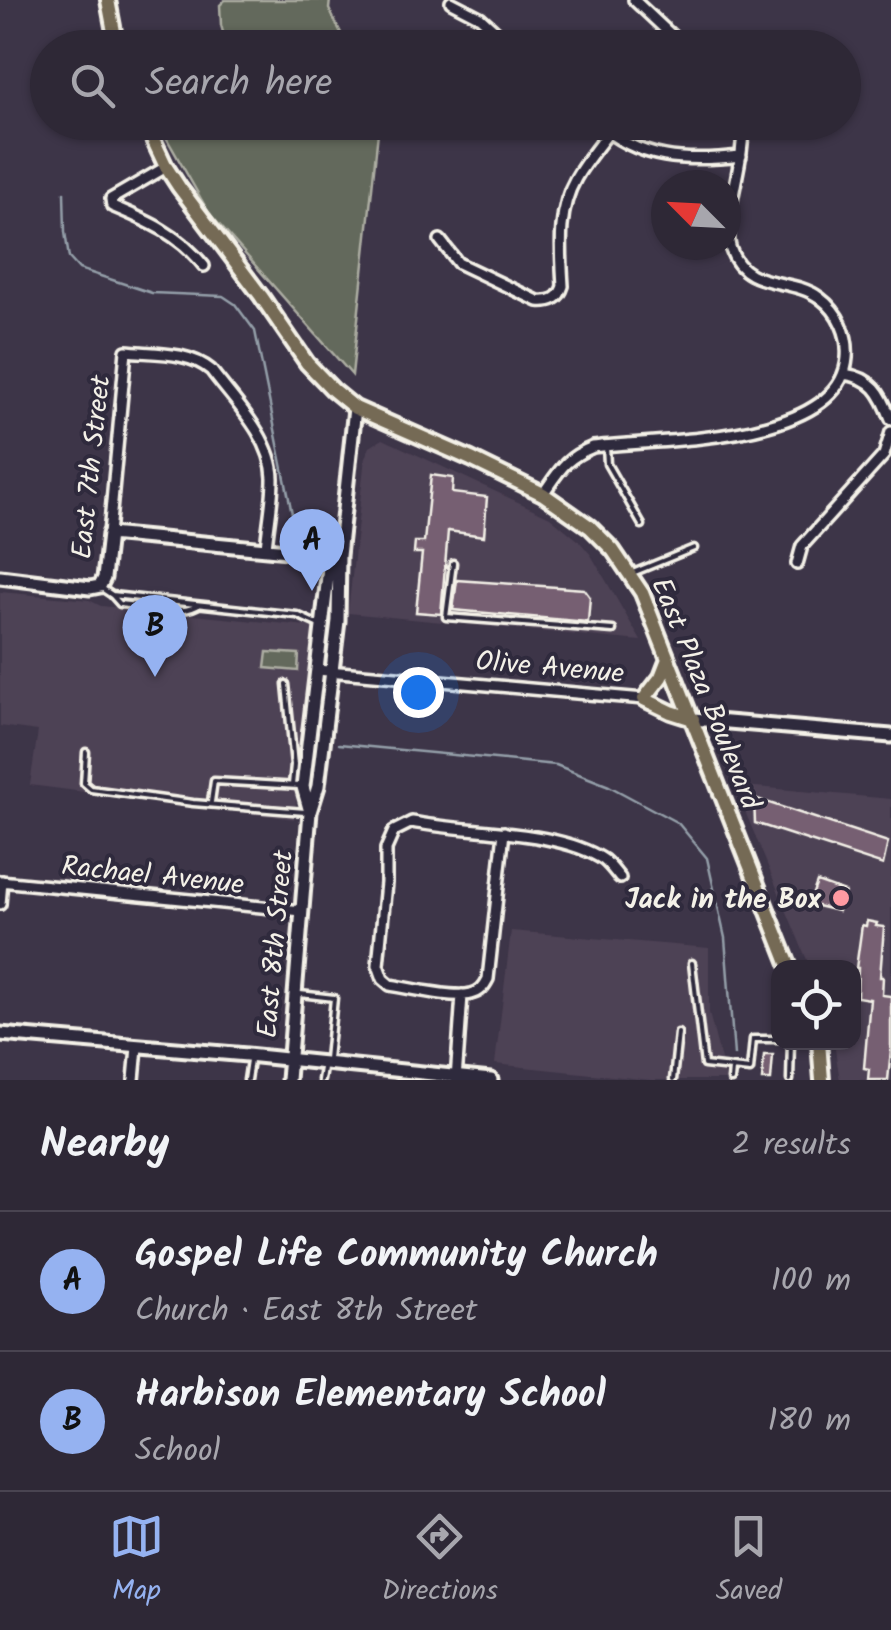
<!DOCTYPE html>
<meta charset="utf-8">
<style>
:root{--surface:#2e2836;--page:#3a3442;--text:#f1f3f6;--muted:#a7a6ad;--line:#494451;--accent:#95b2f1}
body{margin:0;font-family:Kalam,sans-serif;background:var(--page);color:var(--text)}
.controls{position:absolute;right:30px;bottom:30px;display:grid;overflow:hidden;border-radius:20px;box-shadow:0 2px 8px #0004}
.controls button{width:90px;height:90px;display:grid;place-items:center;padding:0;border:0;border-bottom:2px solid var(--line);background:var(--surface);color:var(--text);font:50px sans-serif}
.compass{position:absolute;left:651px;top:170px;width:90px;height:90px;border-radius:50%;background:var(--surface);box-shadow:0 2px 8px #0004;rotate:294deg}
.you{position:absolute;left:418px;top:692px;width:35px;height:35px;margin:-25px;border:8px solid #fff;border-radius:50%;background:#1a73e8;box-shadow:0 0 0 15px #1a73e833}
.badge{display:grid;place-items:center;width:65px;height:65px;border-radius:50%;background:var(--accent);color:#111;font-size:32px;font-weight:700}
.pin{position:absolute;translate:-50% -82px;filter:drop-shadow(0 2px 5px #0008)}
.pin::after{content:'';position:absolute;top:52px;width:35px;height:30px;background:inherit;clip-path:polygon(0 0,100% 0,50% 100%)}
.list{margin:0;padding:0;list-style:none}
h2{display:flex;justify-content:space-between;align-items:center;height:130px;margin:0;padding:0 40px;font-size:42px}
h2 small{font-size:32px;font-weight:400;color:var(--muted)}
.list li{display:grid;grid-template-columns:65px 1fr auto;gap:30px;align-items:center;box-sizing:border-box;height:140px;padding:0 40px;border-top:2px solid var(--line)}
.list b{display:block;font-size:38px;white-space:nowrap}
.list p{margin:0;font-size:32px;white-space:nowrap;color:var(--muted)}
.list em{font-size:32px;font-style:normal;color:var(--muted)}
.icon{flex:none;width:55px;height:55px;fill:none;stroke:currentColor;stroke-width:2;stroke-linecap:round;stroke-linejoin:round}
.map{position:relative;flex:none;width:891px;height:1080px;overflow:hidden}
.search{position:absolute;background:var(--surface);box-shadow:0 2px 8px #0004;left:30px;right:30px;top:30px;height:110px;display:flex;align-items:center;gap:25px;box-sizing:border-box;padding:0 35px;border-radius:55px;color:var(--muted);font-size:38px}
.sheet{height:410px;background:var(--surface)}
nav{display:flex;justify-content:space-around;align-items:center;box-sizing:border-box;height:140px;border-top:2px solid var(--line);background:var(--surface);font-size:28px;color:var(--muted)}
nav a{display:grid;justify-items:center;gap:5px}
nav .on{color:var(--accent)}
.map>svg:first-child{display:block}
.built{fill:#4e4255}
.green{fill:#64695b;stroke:#acada2;stroke-width:2.5}
.lines{fill:none;stroke-linecap:round;stroke-linejoin:round}
.stream{stroke:#949fa9;stroke-width:2.5}
.building{fill:#765f72;stroke:#f4f1e8;stroke-width:2.5}
.lane-casing{stroke:#f4f1e8;stroke-width:11}
.street-casing{stroke:#f4f1e8;stroke-width:16}
.secondary-casing{stroke:#f4f1e8;stroke-width:19}
.primary-casing{stroke:#f4f1e8;stroke-width:20}
.lane{stroke:#2f2a3d;stroke-width:4}
.street{stroke:#2f2a3d;stroke-width:9}
.secondary{stroke:#2f2a3d;stroke-width:11}
.primary{stroke:#756a55;stroke-width:12}
.poi-dot{fill:#ff9aa2;stroke:#2f2a3d;stroke-width:4}
.labels{text-anchor:middle;stroke-width:8;stroke-linejoin:round;paint-order:stroke}
.street-label{font-size:28px;fill:#f4f1e8;stroke:#2f2a3d}
.poi-label{font-size:28px;font-weight:bold;fill:#f4f1e8;stroke:#2f2a3d;text-anchor:end}
</style>
<div class="map">
<svg width="891" height="1080" viewBox="0 0 891 1080">
<rect width="100%" height="100%" fill="#3d3548"/>
<filter id="ink" filterUnits="userSpaceOnUse"><feTurbulence type="fractalNoise" baseFrequency=".01" numOctaves="2"/><feDisplacementMap in="SourceGraphic" scale="20" xChannelSelector="R" yChannelSelector="G"/><feConvolveMatrix kernelMatrix="1 2 1 2 8 2 1 2 1" color-interpolation-filters="sRGB"/></filter>
<g filter="url(#ink)">
<path class="built" d="M383 439 550 517 579 541 591 555 641 641 348 613 365 457 370 447Z
M0 592 89 600 101 606 317 627 294 819 30 785 38 731 0 726Z
M734 785 891 799V1080H840L834 1043 854 1042V968L810 967Z
M511 931 709 948V1013L726 1080H651L495 1064Z"/>
<path class="green" d="M225 0H330L329 9 348 47H227L221 25 220 5Z
M158 123H379L352 375 209 213Z
M267 652 299 654 298 671 265 668Z"/>
<g class="lines">
<path class="stream" d="M64 192 65 232 69 258 79 269 152 293 223 296 235 304 255 331 298 543
M339 744 556 765 609 786 678 823 707 858 725 938 734 1055"/>
</g>
<path class="building" d="M431 475 453 478 452 493 487 497 484 536 448 531 441 614 416 612 422 553H414L415 542H424Z
M457 580 584 589 590 597 588 622 453 610Z
M754 798 888 842 883 865 755 823Z
M817 882 845 892 838 911 809 904Z
M867 921 877 923 876 926 884 927 880 977H883L882 995 891 996V1051L888 1080H868L869 1069 864 1068 870 999 857 997 858 968H856L862 925 866 926Z
M764 1055H773L771 1080H762Z"/>
<g class="lines">
<g class="lane-casing">
<path id="lane" d="M606 446 607 464 642 525
M453 563 446 617 613 630
M635 572 694 548
M103 589 112 595 297 615 319 625
M112 595 120 604C143 606 176 617 197 606
M286 684 294 765 292 785
M86 752 84 783 91 789 193 803 305 812
M211 802 214 781 299 786
M692 963 704 1065 750 1070 753 1039H778
M300 994 334 998 328 1059
M247 1080 250 1060
M321 1080 323 1068
M673 1080 678 1033
M731 1080 732 1069
M790 1080 791 1042"/>
</g>
<g class="street-casing">
<path id="street" d="M634 0 685 48
M451 2 480 17 514 48
M596 122C639 161 687 162 741 156
M166 167 111 199 112 206C148 221 180 235 204 266
M440 240 458 263 538 301C551 302 559 299 563 286 561 251 557 211 576 178 585 162 597 148 608 133
M844 374C873 378 881 393 891 419
M543 494C559 471 565 458 593 447 656 439 840 445 847 358 849 335 839 312 820 298 791 276 745 291 731 250 720 220 747 160 742 122
M109 534 126 351C155 354 188 351 211 370 233 400 272 437 273 478 273 501 268 525 266 548
M797 564 802 546 884 455 891 432
M317 670 644 699
M504 832 488 979C484 987 480 992 471 994 454 999 409 988 390 985L383 979 378 965 386 883V849L394 831 412 822C467 833 558 829 604 860 610 865 615 872 620 878
M0 881 302 911
M0 904 2 881
M134 1080 137 1047
M456 1080 462 995"/>
</g>
<g class="secondary-casing">
<path id="secondary" d="M0 577 90 588 100 586 104 578 109 534 339 556
M693 719 891 736
M310 812 303 787 329 568 339 556
M0 1034 247 1055 491 1080
M288 1080 310 812 318 786 338 621 339 556 355 408"/>
</g>
<g class="primary-casing">
<path id="primary" d="M108 0 117 48
M145 122 166 167 179 187 261 296 307 363 333 390 355 408 471 459 543 494 590 527 613 550 642 593 790 968
M668 659 661 677 644 699 671 712 693 719
M819 1042 822 1080"/>
</g>
<use href="#lane" class="lane"/>
<use href="#street" class="street"/>
<use href="#secondary" class="secondary"/>
<use href="#primary" class="primary"/>
</g>
</g>
<circle class="poi-dot" cx="841" cy="898" r="10"/>
<g class="labels">
<g class="street-label">
<text transform="translate(90 467) rotate(-84)" y="10">East 7th Street</text>
<text transform="translate(550 666) rotate(5)" y="10">Olive Avenue</text>
<text transform="translate(707 693) rotate(68)" y="10">East Plaza Boulevard</text>
<text transform="translate(153 874) rotate(6)" y="10">Rachael Avenue</text>
<text transform="translate(274 944) rotate(-85)" y="10">East 8th Street</text>
</g>
<g class="poi-label">
<text x="821" y="908">Jack in the Box</text>
</g>
</g>
</svg>
<div class="controls">
<button><svg class="icon" aria-label="locate" viewBox="0 0 24 24"><circle cx="12" cy="12" r="6"/><path d="M12 2v4M12 18v4M2 12h4M18 12h4"/></svg></button>
</div>
<svg class="compass" viewBox="-18 -18 36 36"><path d="M0-13l5 13h-10z" fill="#e53935"/><path d="M0 13l5-13h-10z" fill="#a7a6ad"/></svg>
<div class="you"></div>
<div class="pin badge" style="left:312px;top:591px">A</div>
<div class="pin badge" style="left:155px;top:677px">B</div>
<div class="search"><svg class="icon" aria-label="search" viewBox="0 0 24 24"><circle cx="10" cy="10" r="6"/><path d="M15 15l6 6"/></svg>Search here</div>
</div>
<section class="sheet">
<h2>Nearby<small>2 results</small></h2>
<ul class="list">
<li><span class="badge">A</span><div><b>Gospel Life Community Church</b><p>Church · East 8th Street</p></div><em>100 m</em></li>
<li><span class="badge">B</span><div><b>Harbison Elementary School</b><p>School</p></div><em>180 m</em></li>
</ul>
</section>
<nav>
<a class="on"><svg class="icon" aria-label="map" viewBox="0 0 24 24"><path d="M3 6l6-2 6 2 6-2v14l-6 2-6-2-6 2zM9 4v14M15 6v14"/></svg>Map</a>
<a><svg class="icon" aria-label="directions" viewBox="0 0 24 24"><path d="M12 3l9 9-9 9-9-9zM9 14v-3h6M13 9l2 2-2 2"/></svg>Directions</a>
<a><svg class="icon" aria-label="saved" viewBox="0 0 24 24"><path d="M7 4h10v16l-5-4-5 4z"/></svg>Saved</a>
</nav>
